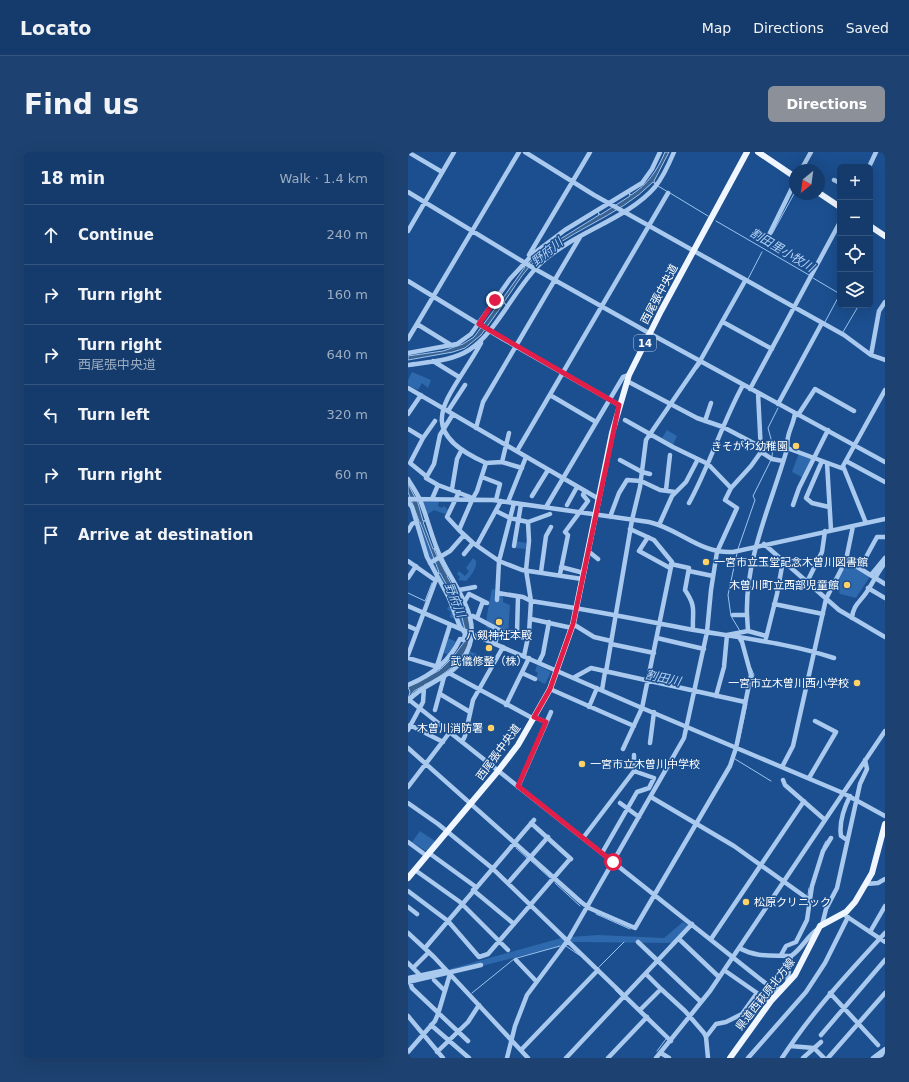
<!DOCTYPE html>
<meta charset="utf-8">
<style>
:root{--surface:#143b6b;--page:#1d4271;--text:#f1f3f6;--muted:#9dadc1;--line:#33557e;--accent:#8c9099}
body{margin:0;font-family:"DejaVu Sans","Noto Sans JP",sans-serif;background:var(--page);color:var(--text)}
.controls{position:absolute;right:12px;top:12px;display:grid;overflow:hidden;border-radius:6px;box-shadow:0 4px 16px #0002}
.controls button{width:36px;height:36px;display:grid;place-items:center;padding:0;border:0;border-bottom:1px solid var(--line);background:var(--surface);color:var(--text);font:20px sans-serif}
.compass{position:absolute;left:381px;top:12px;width:36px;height:36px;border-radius:50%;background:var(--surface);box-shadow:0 4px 16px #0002;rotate:209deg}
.stop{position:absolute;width:12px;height:12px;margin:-9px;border:3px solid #e11d48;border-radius:50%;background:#fff}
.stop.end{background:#e11d48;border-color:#fff;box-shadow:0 1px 4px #0008}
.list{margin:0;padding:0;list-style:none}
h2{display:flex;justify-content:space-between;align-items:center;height:52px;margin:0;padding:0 16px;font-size:17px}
h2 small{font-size:13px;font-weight:400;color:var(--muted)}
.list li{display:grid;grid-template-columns:26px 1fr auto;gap:12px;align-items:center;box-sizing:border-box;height:60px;padding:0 16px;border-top:1px solid var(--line)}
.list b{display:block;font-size:15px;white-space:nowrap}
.list p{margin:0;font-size:13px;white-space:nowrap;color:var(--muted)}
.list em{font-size:13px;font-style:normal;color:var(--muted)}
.icon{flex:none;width:22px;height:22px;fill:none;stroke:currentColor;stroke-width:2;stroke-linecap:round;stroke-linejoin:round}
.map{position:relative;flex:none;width:477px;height:906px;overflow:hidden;border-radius:6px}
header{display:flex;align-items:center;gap:24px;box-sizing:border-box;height:56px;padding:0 20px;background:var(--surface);border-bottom:1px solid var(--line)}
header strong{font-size:19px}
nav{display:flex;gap:22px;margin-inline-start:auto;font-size:14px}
.intro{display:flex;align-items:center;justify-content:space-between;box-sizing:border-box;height:96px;padding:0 24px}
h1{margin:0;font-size:28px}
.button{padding:10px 18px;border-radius:6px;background:var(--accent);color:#fff;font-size:14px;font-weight:700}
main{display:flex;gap:24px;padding:0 24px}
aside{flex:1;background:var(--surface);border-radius:6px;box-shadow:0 4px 16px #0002}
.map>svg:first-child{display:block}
.green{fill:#2e69ad}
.water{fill:#3c6290;stroke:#9cc4f0}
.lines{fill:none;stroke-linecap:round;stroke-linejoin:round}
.stream{stroke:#9cc4f0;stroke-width:1}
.minor{stroke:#a9c9ee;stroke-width:4.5}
.major{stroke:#f0f6ff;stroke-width:6}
.route{stroke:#e11d48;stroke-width:5}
.poi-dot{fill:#ffd166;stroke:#1b4f8f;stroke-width:1.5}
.labels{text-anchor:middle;stroke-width:3;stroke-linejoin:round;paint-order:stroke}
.shield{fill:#1b4f8f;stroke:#bbcadd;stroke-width:1}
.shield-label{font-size:10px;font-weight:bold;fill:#fff}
.street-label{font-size:11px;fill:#fff;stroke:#1b4f8f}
.poi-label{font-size:11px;fill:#fff;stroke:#1b4f8f;text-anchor:end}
.water-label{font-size:12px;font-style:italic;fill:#b5d3f5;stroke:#1b4f8f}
</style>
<header>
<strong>Locato</strong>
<nav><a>Map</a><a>Directions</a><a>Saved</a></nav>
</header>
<div class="intro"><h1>Find us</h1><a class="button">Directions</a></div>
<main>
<aside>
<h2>18 min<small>Walk · 1.4 km</small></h2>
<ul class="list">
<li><svg class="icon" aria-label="ahead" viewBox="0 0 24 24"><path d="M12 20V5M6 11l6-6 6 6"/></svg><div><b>Continue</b></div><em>240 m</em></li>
<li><svg class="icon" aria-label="right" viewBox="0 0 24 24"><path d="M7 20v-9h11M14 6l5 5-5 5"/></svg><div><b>Turn right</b></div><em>160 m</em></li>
<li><svg class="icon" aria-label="right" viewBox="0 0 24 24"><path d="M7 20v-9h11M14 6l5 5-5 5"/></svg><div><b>Turn right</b><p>西尾張中央道</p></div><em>640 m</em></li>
<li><svg class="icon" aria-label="left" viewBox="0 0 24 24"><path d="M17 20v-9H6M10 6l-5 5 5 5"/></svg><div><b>Turn left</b></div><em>320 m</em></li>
<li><svg class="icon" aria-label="right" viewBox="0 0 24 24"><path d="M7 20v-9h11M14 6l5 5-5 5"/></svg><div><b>Turn right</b></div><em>60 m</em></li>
<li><svg class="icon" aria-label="arrive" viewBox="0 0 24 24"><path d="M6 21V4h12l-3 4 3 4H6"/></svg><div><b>Arrive at destination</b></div></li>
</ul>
</aside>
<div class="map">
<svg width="477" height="906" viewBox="0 0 477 906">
<rect width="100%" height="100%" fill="#1b4f8f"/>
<path class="green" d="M4 220 23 228 20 236 14 231 10 238 0 233V228Z
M259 278 269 284 265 293 254 286Z
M391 301 405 306 396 326 384 320Z
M1 349H4L11 369 9 371 11 370 26 408H22Z
M14 349H31L30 354 34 356 36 354 40 358 37 362 26 358 19 363Z
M107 389 118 391V397L106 396Z
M65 406 68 409C69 416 63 424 58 429L50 428 52 425 49 422 51 419 57 424 61 419 58 416Z
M438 408 463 423 448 446 432 442 426 431Z
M26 411 55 466 57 478 47 467 42 465 43 460 39 457 40 455H45L25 412Z
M84 437 93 439 95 443V450L102 453 100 483 87 482 78 475 79 463Z
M39 486 49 490 41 503 33 500Z
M61 499 69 502 68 507 81 514 84 512 82 516 59 504Z
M129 513 143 520 137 532 127 527 130 521 127 519Z
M12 679 30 691 21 701 4 690Z
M275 770 280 773 266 791 164 790 162 788 163 785 190 783 256 786Z
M157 785 156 793 42 822 38 818Z"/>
<path class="water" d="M257 0H261L246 29 250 35 245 30C210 66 156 79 121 115 112 125 104 139 96 150L98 153 96 151 73 183 57 196 45 200 0 208V204L35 199 55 192 66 185 89 154 87 151 90 153 117 115 114 113 117 114 146 91 191 63 190 60 192 63 222 44 221 41 223 43C240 32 249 19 257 0Z
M0 332 10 351 15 369 19 368 15 370 25 397 28 396 26 398 39 423H41L39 424C47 439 58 455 62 472 68 501 39 522 16 533V535L15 534 6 539 0 547 2 540 0 535 32 518 31 516 33 517 45 505 59 486 52 457 32 421 29 422 31 420 12 370 9 371 11 369 0 340Z"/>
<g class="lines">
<path class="stream" d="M250 34 260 40
M262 41 300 64
M308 69 401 123
M364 82 387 40
M405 126 432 142
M340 127 354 100
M417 170 432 142
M435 180 451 153
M289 217 293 212
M364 305 365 294 360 276 370 256
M330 397 347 348 345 344 363 308
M329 401 320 443 323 464 332 479
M0 441 17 449 24 431
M343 516 346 523 344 528
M331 590 339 552
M327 607 363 629
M415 695 418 689
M108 696 119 706
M122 708 142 726
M147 731 172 754
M400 743 401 736
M188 762 222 777
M158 794 171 803
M109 806 152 794
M190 816 216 790
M207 838 213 844
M64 841 106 807
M249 899 258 887"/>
<path class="minor" d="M0 0 34 20
M117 0 186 43 436 183 463 203 477 208
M461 15 468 0
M393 18 403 0
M426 28 432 31
M0 40 127 117 241 181 477 310
M0 79 46 0
M358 89 387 30
M121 103 182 0
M0 129 95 187 211 253
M315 170 364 197
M9 172 43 193
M0 187 111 0
M0 201 49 192 63 182 102 127 125 102 157 78 234 31 244 17 252 0
M463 203 471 159 477 150
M25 209 51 225
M0 213C20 210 44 209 61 198 88 181 107 136 132 112 164 81 220 67 247 35 256 24 261 12 266 0
M219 229 289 266 315 275 353 295
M0 236 191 347
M342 237 432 70
M142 243 188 270
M370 252 414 171
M40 259 57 233
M0 262 13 243
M45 262 32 283 26 312 18 326 30 333 62 345 64 348 51 378 65 391 91 409 114 418 174 427
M390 263 407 237 446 259
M217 268 265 295 300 312 323 336
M297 269 303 251
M68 276 75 250 172 85
M0 277 15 286 27 269
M15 286 2 311 18 324
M379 296 436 317
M109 299 260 41
M353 300 364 307 375 309
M212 308 234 320 242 322
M414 309 398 346 404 351 421 355
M438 309 477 330
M94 310 101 281
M78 311 94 310 114 316
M419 311 423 378
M74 325 92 332 88 348
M0 327C4 334 9 341 12 348 20 367 24 388 33 406 48 438 79 471 55 507 42 527 15 531 0 549
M44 337 49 307 53 299
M258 338 262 303
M51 340 39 365 51 378
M124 344 140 318
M0 347 85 348 241 370C272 377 292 402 325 400L477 367
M24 347 30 333
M64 348 69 339 78 311C0 276 43 246 73 191
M0 350 4 355 19 405 41 446 52 475 57 481 56 488 52 487C42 509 22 524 0 533
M100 350 118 305
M281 351C302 313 314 271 335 233
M159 353 169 335
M385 353 391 336 420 278
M138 355 215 225 221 223
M88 359 102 366 120 370
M202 365 211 341 219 328 233 329 252 338 267 340
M458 371 435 314 477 238
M251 373 264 344 278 330 290 307
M0 379 4 372 8 370
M240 385 231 399 262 416
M356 392 431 458 477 485
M69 393 93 349
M106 394 113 352
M180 399 190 407
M56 402 65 391
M438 408 477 432
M0 409 27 428
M22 411 42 399 56 383
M263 412 281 416 277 438C289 456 284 458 285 478
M153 415 176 421
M452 416 469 385H477
M281 419 305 424
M133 420 138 384 143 375
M152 422 160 383 157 380 180 349 175 343 177 339
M463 423 477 406
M0 426 8 414
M399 430 414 400 417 379
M460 436 477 446
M51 438 67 435
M90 441 115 445 123 449C178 457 232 468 286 478 332 486 381 491 426 506
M89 448 91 409 106 351
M57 449 61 442 79 451
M366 452 415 462
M0 454 234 556 435 641 477 664
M325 463H339C337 406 364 350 379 297 380 292 379 289 380 285 382 276 386 270 387 261
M339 463 340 479
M62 465 65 464 95 480 121 481
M69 466 75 449
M444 466C445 453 452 450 458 441 465 431 469 421 477 411
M123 467 164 476
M165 472 186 485 203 489
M0 474 9 478
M109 481 110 445
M249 486 296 497
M358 486 369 442 375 409
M87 492 91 478
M203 492 246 501
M0 503 29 425
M116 504 121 481 123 449 118 418 121 389 120 370 142 362
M0 506 30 515
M131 510 135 502 141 470
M29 514 42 473
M198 520 224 368 232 335 238 288 292 209 337 129
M41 521 126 567
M114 521 127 527
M165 526 183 516 337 550
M142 537 226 574
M194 538 197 520
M32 542 62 560
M308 544 316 515 319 483 340 479 358 484
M0 547 366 838
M98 553 121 506
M181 555 189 536
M27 558 36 525
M126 565 138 570
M2 573 35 590
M0 578 15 550 16 536
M54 590 57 584 65 548 95 495
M242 591 246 560
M0 596 173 750 181 756 227 776 322 614 328 596 343 523 334 490 331 485
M215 597 234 556 264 410 246 388 222 377
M374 615 385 594 418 447 438 408 445 374
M401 626 428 580 407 569
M375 628 377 633 417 668
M0 635 42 580
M110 635 143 560
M243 645 326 694 403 749
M0 651 30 672 84 716 263 889
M212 651 231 665
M123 671 163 707
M175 686 226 619V603
M439 688 433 684C431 671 436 656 442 644
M0 690 19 704
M21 701 68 735
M194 701 229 640 241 636 246 626 226 619
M7 718 52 750 100 798
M100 731 140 685
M458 732 470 731 477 727
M65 738 106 772
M0 739 40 769 71 805 80 802 162 707
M0 755 9 762
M438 764 477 790
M414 773 418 757 429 736 452 632 459 617 457 608
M462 780 477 754
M0 781 26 805 120 906
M271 787 311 825
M303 787 396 649
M230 790 291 848
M17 796 126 668
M331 796C350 806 363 803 383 804 394 797 399 784 410 777
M373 803 378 794 388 790 399 768 404 734 415 699 423 686
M108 808 128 829
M0 811 12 823
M5 816 21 800
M238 822 253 837
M0 826 38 818
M26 828 37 839
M0 830 73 813
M2 830 4 836 60 889
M379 832 383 804
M422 841 470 893
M360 850 366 838 377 834
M232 858 253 837 277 859 296 881 298 885 300 906
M0 864 35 906
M23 873 61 906
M413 883 477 808
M298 885 308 872 318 870 334 862 349 841 316 818
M382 894 406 896 416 906
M113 898 190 818
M0 900 27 869 30 862 42 822
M29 900 60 870 71 853
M253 901 261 906
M99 906 107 874 119 843 160 788 276 586 299 480 303 438 309 400 329 356 317 348 323 336 343 314 353 300 350 241
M158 906 284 772
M200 906 239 865
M248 906 302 839 477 579
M340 906 398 840 417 811 440 765
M374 906C404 860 440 821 477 781
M395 906 413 890
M420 906 477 841
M465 906 477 897
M471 906 477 900"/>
<path class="major" d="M350 0 387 25
M411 41 432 55
M462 74 477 84
M0 726 90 619 110 593 142 537 165 472 204 281 221 223 253 159 339 0
M322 906 363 849 387 823 412 774 438 760 447 750 464 721 477 672"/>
</g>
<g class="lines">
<path class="route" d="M87 148 71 172 211 253 165 472 142 537 126 565 138 570 110 634 205 710"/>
</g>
<g class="poi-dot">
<circle cx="388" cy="294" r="4"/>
<circle cx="298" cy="410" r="4"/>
<circle cx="439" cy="433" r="4"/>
<circle cx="91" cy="470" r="4"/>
<circle cx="81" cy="496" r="4"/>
<circle cx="449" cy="531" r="4"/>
<circle cx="83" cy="576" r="4"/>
<circle cx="174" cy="612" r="4"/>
<circle cx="338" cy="750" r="4"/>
</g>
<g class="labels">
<rect class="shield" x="226" y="183" width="22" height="16" rx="3"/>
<g class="shield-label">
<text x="237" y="195">14</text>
</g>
<g class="street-label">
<text transform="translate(251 142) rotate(-62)" y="4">西尾張中央道</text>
<text transform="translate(90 600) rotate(-54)" y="4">西尾張中央道</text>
<text transform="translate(357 842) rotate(-52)" y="4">県道西萩原北方線</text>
</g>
<g class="poi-label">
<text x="380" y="298">きそがわ幼稚園</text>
<text x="306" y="414" text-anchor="start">一宮市立玉堂記念木曽川図書館</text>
<text x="431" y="437">木曽川町立西部児童館</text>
<text x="91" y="487" text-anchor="middle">八剱神社本殿</text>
<text x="81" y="513" text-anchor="middle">武儀修整（株）</text>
<text x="441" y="535">一宮市立木曽川西小学校</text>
<text x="75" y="580">木曽川消防署</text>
<text x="182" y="616" text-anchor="start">一宮市立木曽川中学校</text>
<text x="346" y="754" text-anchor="start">松原クリニック</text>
</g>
<g class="water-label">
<text transform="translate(374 98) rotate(31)" y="4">割田里小牧川</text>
<text transform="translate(139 100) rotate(-39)" y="4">野府川</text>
<text transform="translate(47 448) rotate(68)" y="4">野府川</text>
<text transform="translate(255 526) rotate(12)" y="4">割田川</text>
</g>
</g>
</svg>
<div class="controls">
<button>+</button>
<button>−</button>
<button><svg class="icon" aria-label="locate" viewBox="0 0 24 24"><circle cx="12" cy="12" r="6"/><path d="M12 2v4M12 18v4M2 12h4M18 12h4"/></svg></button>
<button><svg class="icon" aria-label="layers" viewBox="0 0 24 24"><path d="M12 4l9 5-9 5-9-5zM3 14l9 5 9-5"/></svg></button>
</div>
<svg class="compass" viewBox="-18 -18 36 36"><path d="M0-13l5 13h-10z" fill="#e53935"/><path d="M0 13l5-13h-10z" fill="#9dadc1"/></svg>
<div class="stop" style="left:205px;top:710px"></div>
<div class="stop end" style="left:87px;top:148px"></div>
</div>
</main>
